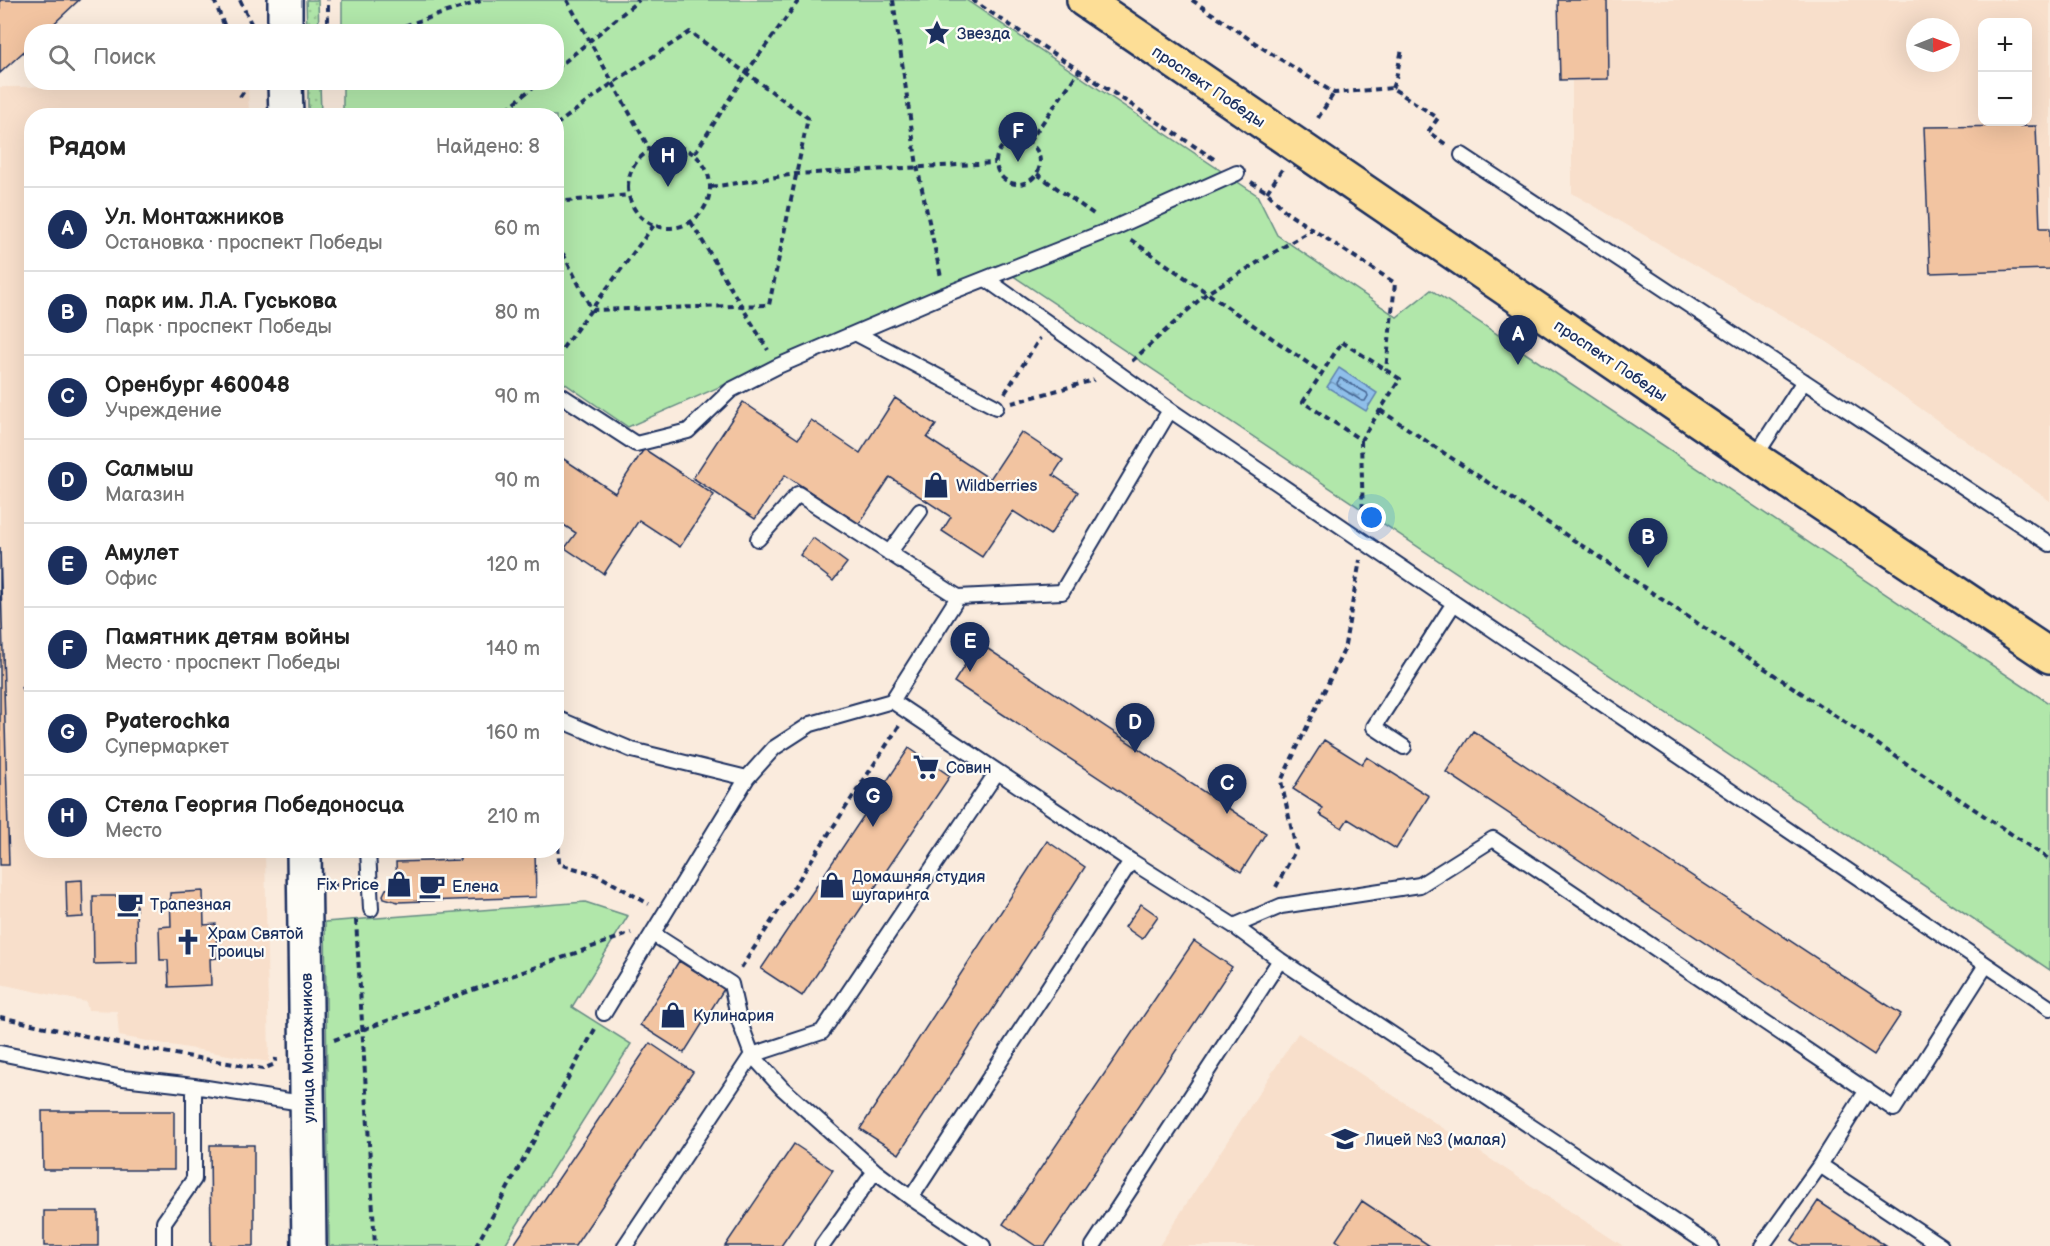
<!DOCTYPE html>
<html lang="ru">
<meta charset="utf-8">
<style>
:root{--surface:#fff;--page:#f2f2f2;--text:#222;--muted:#767676;--line:#e0e0e0;--accent:#1b2f5e}
body{margin:0;font-family:"Balsamiq Sans",sans-serif;background:var(--page);color:var(--text)}
.controls{position:absolute;right:18px;top:18px;display:grid;overflow:hidden;border-radius:12px;box-shadow:0 6px 24px #0002}
.controls button{width:54px;height:54px;display:grid;place-items:center;padding:0;border:0;border-bottom:2px solid var(--line);background:var(--surface);color:var(--text);font:30px sans-serif}
.compass{position:absolute;left:1906px;top:18px;width:54px;height:54px;border-radius:50%;background:var(--surface);box-shadow:0 6px 24px #0002;rotate:89deg}
.you{position:absolute;left:1372px;top:518px;width:21px;height:21px;margin:-15px;border:4px solid #fff;border-radius:50%;background:#1a73e8;box-shadow:0 0 0 9px #1a73e833}
.badge{display:grid;place-items:center;width:39px;height:39px;border-radius:50%;background:var(--accent);color:#fff;font-size:20px;font-weight:700}
.pin{position:absolute;translate:-50% -50px;filter:drop-shadow(0 2px 3px #0008)}
.pin::after{content:'';position:absolute;top:32px;width:21px;height:18px;background:inherit;clip-path:polygon(0 0,100% 0,50% 100%)}
.list{margin:0;padding:0;list-style:none}
h2{display:flex;justify-content:space-between;align-items:center;height:78px;margin:0;padding:0 24px;font-size:26px}
h2 small{font-size:20px;font-weight:400;color:var(--muted)}
.list li{display:grid;grid-template-columns:39px 1fr auto;gap:18px;align-items:center;box-sizing:border-box;height:84px;padding:0 24px;border-top:2px solid var(--line)}
.list b{display:block;font-size:22px;white-space:nowrap}
.list p{margin:0;font-size:20px;white-space:nowrap;color:var(--muted)}
.list em{font-size:20px;font-style:normal;color:var(--muted)}
.icon{flex:none;width:33px;height:33px;fill:none;stroke:currentColor;stroke-width:2;stroke-linecap:round;stroke-linejoin:round}
.map{position:relative;flex:none;width:2050px;height:1246px;overflow:hidden}
.search{position:absolute;background:var(--surface);box-shadow:0 6px 24px #0002;left:24px;top:24px;width:540px;height:66px;display:flex;align-items:center;gap:15px;box-sizing:border-box;padding:0 21px;border-radius:24px;color:var(--muted);font-size:22px}
.panel{position:absolute;background:var(--surface);box-shadow:0 6px 24px #0002;left:24px;top:108px;width:540px;height:750px;border-radius:24px}
.map>svg:first-child{display:block}
.built{fill:#f8dfcb;fill-rule:evenodd}
.grass{fill:url(#grass-dots);stroke:#668b84;stroke-width:1.5}
.green{fill:#b1e7aa;stroke:#668b84;stroke-width:1.5}
.water{fill:url(#water-ripples);stroke:#6185b2;stroke-width:1.5}
.lines{fill:none;stroke-linecap:round;stroke-linejoin:round}
.shore{stroke:#496996;stroke-width:1.5}
.building{fill:#f2c4a1;stroke:#1b2f5e;stroke-width:1.5}
.lane-casing{stroke:#1b2f5e;stroke-width:18}
.secondary-casing{stroke:#1b2f5e;stroke-width:38}
.primary-casing{stroke:#1b2f5e;stroke-width:38}
.path{stroke:#1b2f5e;stroke-width:4;stroke-dasharray:6 4.5;stroke-linecap:butt}
.lane{stroke:#fdfcf7;stroke-width:14}
.secondary{stroke:#fdfcf7;stroke-width:33}
.primary{stroke:#fdde96;stroke-width:33}
.labels{text-anchor:middle;stroke-width:4.5;stroke-linejoin:round;paint-order:stroke}
.poi-label{font-size:16px;fill:#1b2f5e;stroke:#fdfcf7;text-anchor:start}
.street-label{font-size:16px;fill:#1b2f5e;stroke:#fdfcf7}
</style>
<div class="map">
<svg width="2050" height="1246" viewBox="0 0 2050 1246">
<defs>
<pattern id="grass-dots" width="8" height="8" patternUnits="userSpaceOnUse" patternTransform="scale(1.5)"><rect width="8" height="8" fill="#b1e7aa"/><path d="M2 2h.1M6 6h.1" fill="none" stroke="#98c695" stroke-width="1.8" stroke-linecap="round"/></pattern>
<pattern id="water-ripples" width="26" height="14" patternUnits="userSpaceOnUse" patternTransform="scale(1.5)"><rect width="26" height="14" fill="#8fbfea"/><path d="M2 4q2-2 4 0t4 0M15 11q2-2 4 0t4 0" fill="none" stroke="#749cc1"/></pattern>
</defs>
<rect width="100%" height="100%" fill="#faebdd"/>
<filter id="ink" filterUnits="userSpaceOnUse"><feTurbulence type="fractalNoise" baseFrequency=".0167" numOctaves="2"/><feDisplacementMap in="SourceGraphic" scale="12" xChannelSelector="R" yChannelSelector="G"/><feConvolveMatrix kernelMatrix="1 2 1 2 8 2 1 2 1" color-interpolation-filters="sRGB"/></filter>
<g filter="url(#ink)">
<path class="built" d="M1558 0H2050V501L1829 343 1572 193V80H1560ZM1982 22H2028V122H1982ZM1915 27H1951V63H1915Z
M248 85 249 115 32 116V850L265 851 269 1062 119 1036 117 1011 88 1010 86 1002 0 984V87Z
M1298 1033 1623 1246H1159Z"/>
<path class="grass" d="M306 0H318L319 31H307Z
M308 83H320L321 115H308Z"/>
<path class="green" d="M342 0H966L1257 195 1277 235 1397 317 1431 290 2050 704V970L997 265 628 427 557 378 556 116 343 115V83L556 82V32L342 31Z
M585 902 628 916 572 1007 631 1044 504 1246H329L325 922Z"/>
<path class="water" d="M1339 368 1377 393 1366 411 1327 387Z"/>
<g class="lines">
<path class="shore" d="M1340 378 1367 393 1368 396 1365 401H1362L1338 386 1337 383Z"/>
</g>
<path class="building" d="M0 0H79L45 32H32V44L0 73Z
M1558 0H1607L1608 79 1560 80Z
M2036 126 2040 228H2050V269L1930 273 1924 127Z
M895 398 936 425 927 438 990 479 1021 432 1063 460 1053 475 1078 492 1050 535 1013 511 982 557 942 531 951 517 890 477 859 524 785 475 755 519 693 478 743 402 798 439 811 420 860 453Z
M644 449 714 495 680 547 639 520 604 574 565 548 576 533 556 520V454L615 493Z
M813 538 847 563 833 581 800 555Z
M0 547 9 865H0Z
M979 643 1266 833 1241 872 954 682Z
M1473 731 1901 1014 1874 1055 1446 772Z
M1324 740 1362 764 1367 757 1429 796 1396 849 1348 819 1342 828 1319 814 1323 808 1293 789Z
M909 748 950 776 802 996 761 969Z
M1047 841 1085 867 899 1154 860 1129Z
M236 850H256V856H236Z
M460 850H535L536 897 398 902 384 898 383 895 386 889 397 887 396 862 460 860Z
M82 880 83 917 67 918 66 881Z
M203 891 204 925 216 924 217 958 210 959 211 985 169 987 168 960H160L159 927 171 926 170 893Z
M93 896H136L137 963 94 964Z
M1141 904 1158 916 1142 939 1125 927Z
M1194 941 1232 967 1045 1246H1036L1003 1224Z
M679 961 724 989 684 1053 640 1025Z
M650 1043 693 1072 581 1237 575 1246H513Z
M42 1111H174V1170H43Z
M794 1144 833 1170 781 1246H725Z
M210 1145H254V1246H211Z
M1362 1201 1430 1246H1344L1336 1240Z
M1818 1201 1886 1246H1801L1792 1240Z
M44 1211H98V1246H44Z"/>
<g class="lines">
<g class="lane-casing">
<path id="lane" d="M1462 155 2050 544
M986 279 1170 410 2050 1008
M855 333 996 407
M556 392 636 444 688 431 731 390 778 366 944 295 1114 228 1237 173
M1754 458 1804 381
M758 539 798 494 958 597 1062 592 1170 410
M889 553 920 511
M892 701 1131 861 1234 926 1280 960 1711 1246
M556 718 632 750 747 778 774 748 811 724 892 701 958 597
M1404 747 1374 727 1454 603
M368 850 371 909
M1234 926 1281 906 1420 885 1493 839 1894 1109 1986 965
M653 934 731 984 739 1020 752 1055 782 1088 875 1171 911 1198 983 1246
M604 1013 747 778
M0 1053 123 1078 194 1086 308 1104
M1820 1165 1867 1090
M911 1198 1131 861
M164 1246V1222L194 1179V1086
M625 1246 752 1055 822 1032 997 772
M822 1246 875 1171
M1093 1246 1280 960
M1762 1246 1820 1165 1941 1246"/>
</g>
<g class="secondary-casing">
<path id="secondary" d="M285 0V32
M285 82 286 116
M304 850 309 1246"/>
</g>
<g class="primary-casing">
<path id="primary" d="M1084 0 1754 458 2050 656"/>
</g>
<path class="path" d="M214 0 227 32
M240 0 255 32
M567 0 650 150
M893 0 917 166 941 277
M972 0 1217 161
M1192 0 1261 47 1334 93 1392 88 1438 118 1428 132 1447 145
M328 32V0
M385 32 484 0
M556 69 639 0
M248 85 259 84
M1392 88 1396 78 1402 49
M240 97 248 85
M499 116 539 82
M1318 118 1334 93
M556 125 614 82 690 32 808 118 769 305 592 310 556 240
M996 162a22 22 0 1 1 44 0a22 22 0 1 1-44 0Z
M1029 142 1079 71
M628 187a41 41 0 1 1 82 0a41 41 0 1 1-82 0Z
M695 153 746 73 799 0
M1037 174 1095 215
M1251 182 1267 192 1287 213 1395 283 1386 370
M711 187 796 174 995 163
M1267 192 1283 168
M556 202 629 195
M691 222 768 350
M1131 240 1322 373
M1342 342 1400 379 1361 440 1303 402Z
M556 357 654 225
M1132 361 1207 293 1313 229
M1005 393 1040 338
M1012 403 1094 380
M1380 410 2050 860
M1361 440 1363 520
M21 689 32 684
M556 784 559 864 598 875 649 904
M331 885H353
M1276 887 1296 849 1281 781 1344 650 1360 560
M356 920 375 1246
M741 968 899 726
M0 1017 140 1048 263 1069 275 1064 276 1058
M334 1040 631 933
M476 1246 596 1027"/>
<use href="#lane" class="lane"/>
<use href="#secondary" class="secondary"/>
<use href="#primary" class="primary"/>
</g>
</g>
<defs>
<g id="sight-bare" transform="scale(2.07)"><path d="M0-6L1.8-2.2L6-1.7L2.9 1.2L3.7 5.4L0 3.3L-3.7 5.4L-2.9 1.2L-6-1.7L-1.8-2.2Z" fill="#1b2f5e" stroke="#fdfcf7" stroke-width="2.5" paint-order="stroke"/></g>
<g id="shop-bare" transform="scale(2.07)"><path d="M-5-2.5h2.3a2.7 3.5 0 0 1 5.4 0H5L5.5 6h-11ZM-1.5-2.5h3a1.5 2.3 0 0 0-3 0Z" fill="#1b2f5e" stroke="#fdfcf7" stroke-width="2.5" paint-order="stroke"/></g>
<g id="supermarket-bare" transform="scale(2.07)"><path d="M-6-5.5h2.5l.6 2H6L4.5 2H-2.5L-4.4-4H-6ZM-1.5 3.2a1.3 1.3 0 1 0 .1 0ZM3 3.2a1.3 1.3 0 1 0 .1 0Z" fill="#1b2f5e" stroke="#fdfcf7" stroke-width="2.5" paint-order="stroke"/></g>
<g id="cafe-bare" transform="scale(2.07)"><path d="M-5.5-4.5H6V0H3Q3 3.5 0 3.5H-2.5Q-5.5 3.5-5.5 0ZM3-3.2v2h1.7v-2ZM-6 4.5H4V6H-6Z" fill="#1b2f5e" stroke="#fdfcf7" stroke-width="2.5" paint-order="stroke"/></g>
<g id="church-bare" transform="scale(2.07)"><path d="M-1.2-6h2.4v3.5h3.3v2.4h-3.3V6h-2.4V-.1h-3.3v-2.4h3.3Z" fill="#1b2f5e" stroke="#fdfcf7" stroke-width="2.5" paint-order="stroke"/></g>
<g id="school-bare" transform="scale(2.07)"><path d="M0-5L7-2L0 1L-7-2ZM-4 1L0 2.5L4 1V4Q0 6-4 4Z" fill="#1b2f5e" stroke="#fdfcf7" stroke-width="2.5" paint-order="stroke"/></g>
</defs>
<g fill-rule="evenodd">
<use href="#sight-bare" x="937" y="33"/>
<use href="#shop-bare" x="936" y="485"/>
<use href="#supermarket-bare" x="926" y="767"/>
<use href="#shop-bare" x="399" y="884"/>
<use href="#shop-bare" x="832" y="885"/>
<use href="#cafe-bare" x="432" y="886"/>
<use href="#cafe-bare" x="130" y="904"/>
<use href="#church-bare" x="188" y="942"/>
<use href="#shop-bare" x="673" y="1015"/>
<use href="#school-bare" x="1345" y="1139"/>
</g>
<g class="labels">
<g class="poi-label">
<text x="957" y="39">Звезда</text>
<text x="956" y="491">Wildberries</text>
<text x="946" y="773">Совин</text>
<text x="852" y="882">Домашняя студия<tspan x="852" dy="18">шугаринга</tspan></text>
<text x="379" y="890" text-anchor="end">Fix Price</text>
<text x="452" y="892">Елена</text>
<text x="150" y="910">Трапезная</text>
<text x="208" y="939">Храм Святой<tspan x="208" dy="18">Троицы</tspan></text>
<text x="693" y="1021">Кулинария</text>
<text x="1365" y="1145">Лицей №3 (малая)</text>
</g>
<g class="street-label">
<text transform="translate(1209 86) rotate(34)" y="6">проспект Победы</text>
<text transform="translate(1611 360) rotate(34)" y="6">проспект Победы</text>
<text transform="translate(307 1048) rotate(-91)" y="6">улица Монтажников</text>
</g>
</g>
</svg>
<div class="controls">
<button>+</button>
<button>−</button>
</div>
<svg class="compass" viewBox="-18 -18 36 36"><path d="M0-13l5 13h-10z" fill="#e53935"/><path d="M0 13l5-13h-10z" fill="#767676"/></svg>
<div class="you"></div>
<div class="pin badge" style="left:1518px;top:365px">A</div>
<div class="pin badge" style="left:1648px;top:568px">B</div>
<div class="pin badge" style="left:1227px;top:814px">C</div>
<div class="pin badge" style="left:1135px;top:753px">D</div>
<div class="pin badge" style="left:970px;top:672px">E</div>
<div class="pin badge" style="left:1018px;top:162px">F</div>
<div class="pin badge" style="left:873px;top:827px">G</div>
<div class="pin badge" style="left:668px;top:187px">H</div>
<div class="search"><svg class="icon" aria-label="search" viewBox="0 0 24 24"><circle cx="10" cy="10" r="6"/><path d="M15 15l6 6"/></svg>Поиск</div>
<section class="panel">
<h2>Рядом<small>Найдено: 8</small></h2>
<ul class="list">
<li><span class="badge">A</span><div><b>Ул. Монтажников</b><p>Остановка · проспект Победы</p></div><em>60 m</em></li>
<li><span class="badge">B</span><div><b>парк им. Л.А. Гуськова</b><p>Парк · проспект Победы</p></div><em>80 m</em></li>
<li><span class="badge">C</span><div><b>Оренбург 460048</b><p>Учреждение</p></div><em>90 m</em></li>
<li><span class="badge">D</span><div><b>Салмыш</b><p>Магазин</p></div><em>90 m</em></li>
<li><span class="badge">E</span><div><b>Амулет</b><p>Офис</p></div><em>120 m</em></li>
<li><span class="badge">F</span><div><b>Памятник детям войны</b><p>Место · проспект Победы</p></div><em>140 m</em></li>
<li><span class="badge">G</span><div><b>Pyaterochka</b><p>Супермаркет</p></div><em>160 m</em></li>
<li><span class="badge">H</span><div><b>Стела Георгия Победоносца</b><p>Место</p></div><em>210 m</em></li>
</ul>
</section>
</div>
